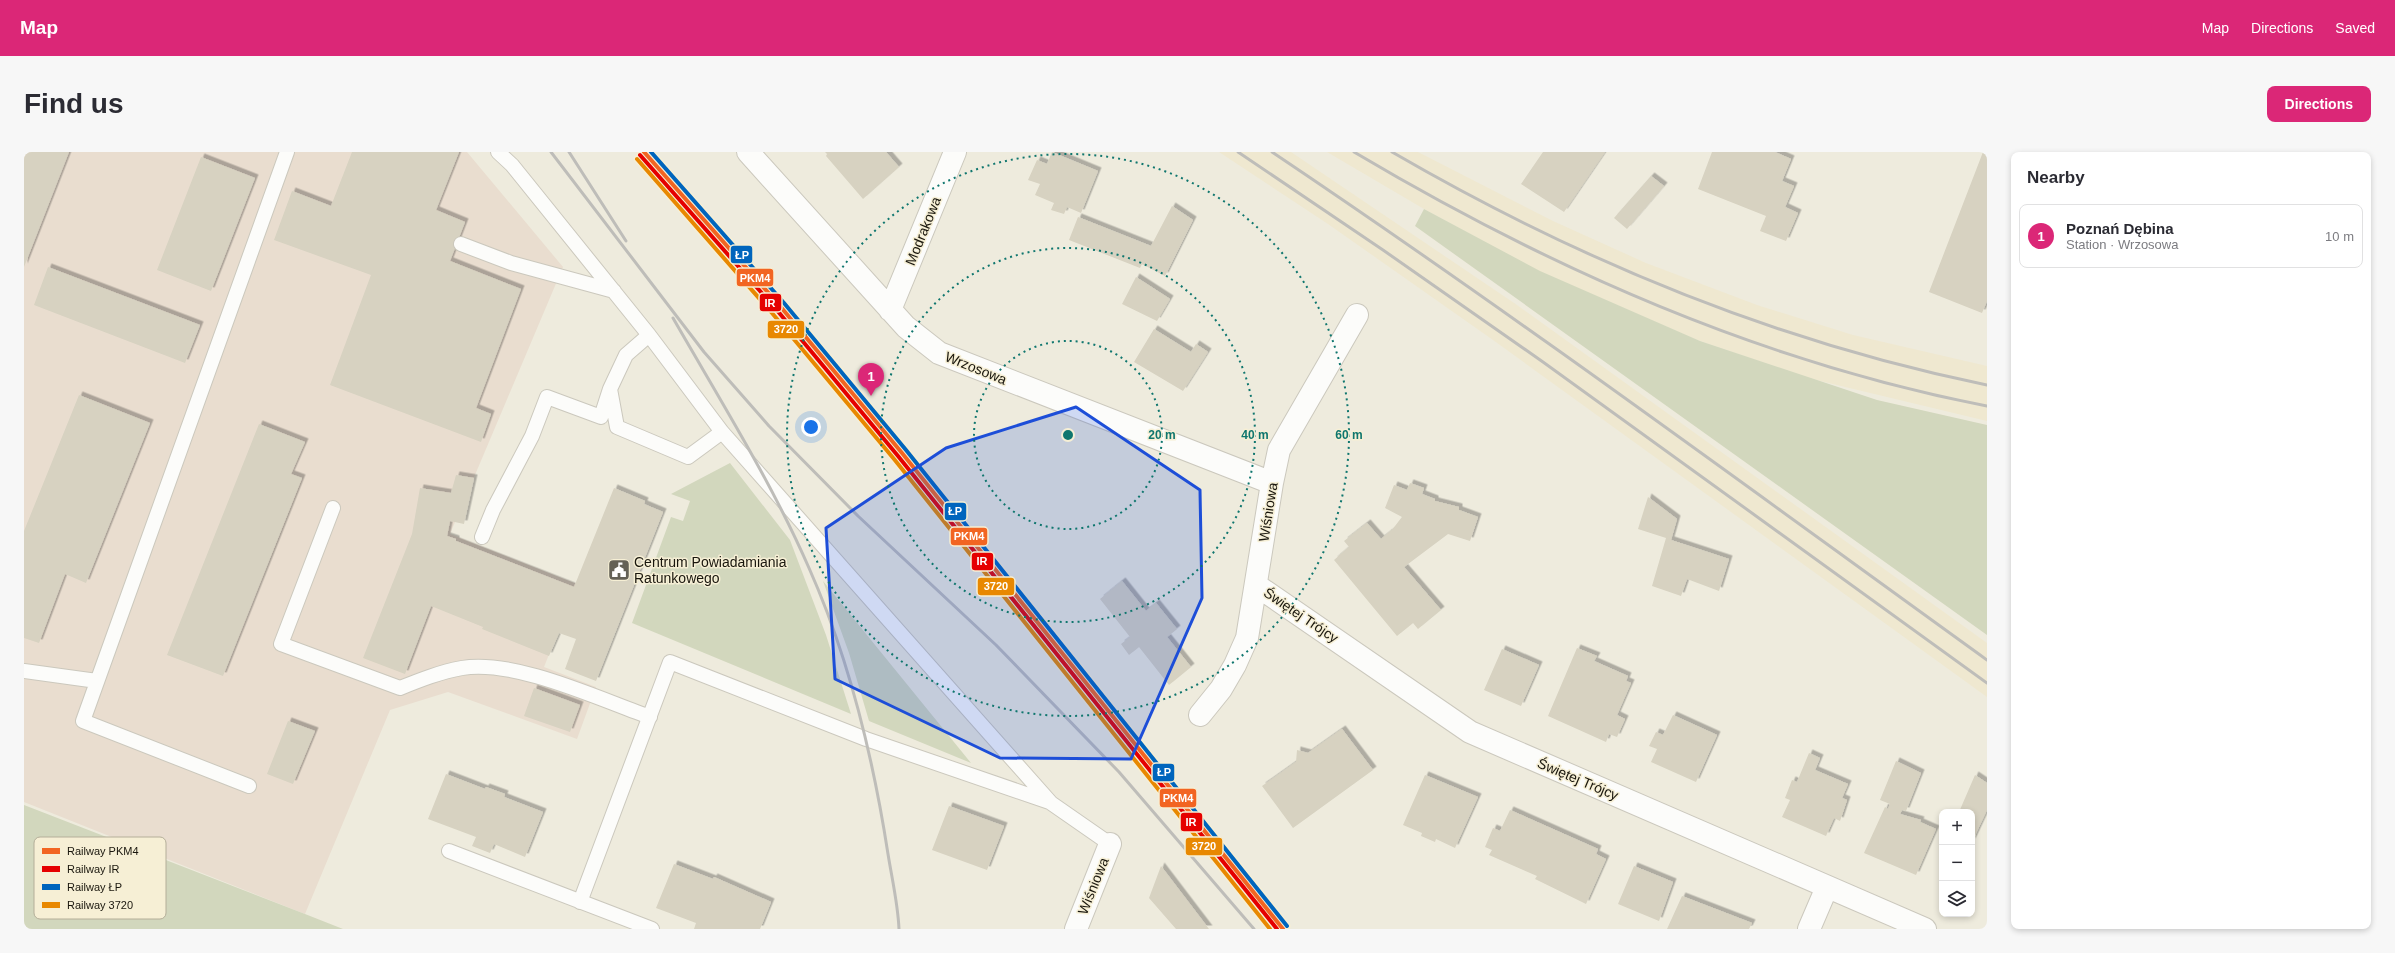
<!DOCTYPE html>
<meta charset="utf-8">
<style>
:root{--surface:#fff;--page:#f7f7f7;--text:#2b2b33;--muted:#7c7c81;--line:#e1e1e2;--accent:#db2777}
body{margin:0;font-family:Helvetica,sans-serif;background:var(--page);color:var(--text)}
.controls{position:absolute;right:12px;bottom:12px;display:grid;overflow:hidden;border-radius:8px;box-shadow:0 2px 6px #0003}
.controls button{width:36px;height:36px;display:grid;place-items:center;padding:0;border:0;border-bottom:1px solid var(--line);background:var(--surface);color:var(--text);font:20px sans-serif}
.you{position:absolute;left:787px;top:275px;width:14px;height:14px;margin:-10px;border:3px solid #fff;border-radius:50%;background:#1a73e8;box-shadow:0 0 0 6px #1a73e833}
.badge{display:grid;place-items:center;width:26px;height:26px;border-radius:50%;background:var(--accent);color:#fff;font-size:13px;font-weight:700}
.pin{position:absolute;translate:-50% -33px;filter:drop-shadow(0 1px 2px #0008)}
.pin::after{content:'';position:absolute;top:21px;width:14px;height:12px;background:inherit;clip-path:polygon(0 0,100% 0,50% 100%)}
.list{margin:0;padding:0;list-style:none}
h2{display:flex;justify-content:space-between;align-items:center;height:52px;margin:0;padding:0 16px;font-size:17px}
h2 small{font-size:13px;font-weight:400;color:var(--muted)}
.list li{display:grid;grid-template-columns:26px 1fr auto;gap:12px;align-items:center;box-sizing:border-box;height:64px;margin:0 8px 8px;padding:0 8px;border:1px solid var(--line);border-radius:8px}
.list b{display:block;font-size:15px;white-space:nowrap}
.list p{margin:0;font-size:13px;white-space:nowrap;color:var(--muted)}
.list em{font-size:13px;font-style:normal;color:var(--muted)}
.icon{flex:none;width:22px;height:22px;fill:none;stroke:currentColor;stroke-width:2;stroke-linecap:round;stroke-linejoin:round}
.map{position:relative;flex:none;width:1963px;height:777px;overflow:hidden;border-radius:8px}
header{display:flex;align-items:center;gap:24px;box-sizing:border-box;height:56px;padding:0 20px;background:var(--accent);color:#fff}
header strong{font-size:19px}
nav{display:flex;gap:22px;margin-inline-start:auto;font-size:14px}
.intro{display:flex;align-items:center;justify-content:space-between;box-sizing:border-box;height:96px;padding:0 24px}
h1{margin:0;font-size:28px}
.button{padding:10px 18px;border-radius:8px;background:var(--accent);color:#fff;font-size:14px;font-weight:700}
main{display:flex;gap:24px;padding:0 24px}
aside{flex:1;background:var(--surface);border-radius:8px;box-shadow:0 2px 6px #0003}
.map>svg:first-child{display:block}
.built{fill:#efe8d0}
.industrial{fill:#e9ddcf}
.green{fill:#d2d7bd}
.building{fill:#d7d2c1;filter:url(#shadow)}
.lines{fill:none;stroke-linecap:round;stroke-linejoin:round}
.lane-casing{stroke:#cbc8bd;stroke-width:16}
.street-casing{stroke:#cbc8bd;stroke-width:24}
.lane{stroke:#fcfcfa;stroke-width:14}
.street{stroke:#fcfcfa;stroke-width:22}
.rail{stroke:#bebdb9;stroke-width:3}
.rail-1-casing{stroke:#f6efd5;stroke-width:7}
.rail-2-casing{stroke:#f6efd5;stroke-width:7}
.rail-3-casing{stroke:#f6efd5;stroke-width:7}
.rail-4-casing{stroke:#f6efd5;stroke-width:7}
.rail-1{stroke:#f26522;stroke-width:4}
.rail-2{stroke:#e50000;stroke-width:4}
.rail-3{stroke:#0065bd;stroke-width:4}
.rail-4{stroke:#e88801;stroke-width:4}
.marked{fill:#1d4ed8;fill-opacity:0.2;stroke:#1d4ed8;stroke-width:3;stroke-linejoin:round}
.ring{fill:none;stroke:#0f766e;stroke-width:2;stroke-dasharray:2 4}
.labels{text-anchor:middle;stroke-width:3;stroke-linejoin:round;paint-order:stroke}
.street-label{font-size:14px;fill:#19160d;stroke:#f6efd5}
.poi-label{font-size:14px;fill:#19160d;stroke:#f6efd5;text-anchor:start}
.key{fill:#f6efd5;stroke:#b4ae99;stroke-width:1}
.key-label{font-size:11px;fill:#19160d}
.centre{fill:#0f766e;stroke:#f6efd5;stroke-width:2}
.ring-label{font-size:12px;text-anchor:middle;font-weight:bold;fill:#0f766e;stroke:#f6efd5;stroke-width:3;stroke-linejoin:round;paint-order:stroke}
.line-badge{stroke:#f6efd5;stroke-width:1.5}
.badge-label{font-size:11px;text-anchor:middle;font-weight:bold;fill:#fff}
</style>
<header>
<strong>Map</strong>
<nav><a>Map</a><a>Directions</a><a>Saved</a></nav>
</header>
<div class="intro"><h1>Find us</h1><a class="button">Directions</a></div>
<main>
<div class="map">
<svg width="1963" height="777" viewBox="0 0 1963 777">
<defs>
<filter id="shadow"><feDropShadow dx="3.5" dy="-3.5" stdDeviation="0" flood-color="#0004"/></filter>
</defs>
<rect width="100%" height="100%" fill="#eeebdd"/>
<path class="built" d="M1195 0H1267L1493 153 1963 491V545L1469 188 1304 72Z
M1303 0H1394L1529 69 1622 111 1733 153 1829 183 1963 214V269L1788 227 1673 188 1512 118 1400 57Z"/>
<path class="industrial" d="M0 0H443L539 115 426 382 553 432 520 515 572 535 553 587 424 540 366 558 281 762 0 650Z"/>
<path class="green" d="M1400 57 1516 119 1676 189 1853 248 1963 273V483L1391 74Z
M706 311 766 388 802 483 827 562 608 471 647 365 659 369 666 349 647 342Z
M799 429 947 611 845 569 825 501Z
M0 653 281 762 319 777H0Z"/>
<path class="building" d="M0 0H45L0 115Z
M328 0H435L412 58 441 70 426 109 497 137 452 256 467 262 457 290 306 233 347 123 250 88 268 39 307 54Z
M801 0H862L875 15 839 47 802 4 803 2Z
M1028 0 1074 19 1057 61 1043 55 1040 62 1027 58 1030 51 1011 43 1016 32 1004 28 1013 8 1023 12Z
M1519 0H1581L1540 60 1497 32Z
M1688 0H1751L1767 7 1758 29 1770 34 1761 55 1774 61 1762 89 1736 79 1742 64 1674 37Z
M1959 0H1963V149L1958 161 1905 140Z
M177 5 231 26 187 139 133 118Z
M1627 24 1640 34 1603 77 1590 66Z
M1148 54 1169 68 1141 124 1118 112 1116 116 1045 88 1054 65 1127 94Z
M24 115 176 173 161 211 10 153Z
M1112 125 1146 147 1133 169 1098 152Z
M1130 177 1167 200 1172 192 1184 200 1159 239 1110 210Z
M55 243 126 271 62 431 41 422 15 491 0 486V379Z
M235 272 281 290 267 322 278 326 199 524 143 503Z
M432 323 450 326 440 372 426 369 423 384 432 387V389L550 435 590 336 621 349 620 352 639 360 572 529 541 517 552 487 535 481 525 504 458 477 459 475 407 454 381 522 339 506 388 382 396 336 427 341Z
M1386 331 1400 336 1398 342 1411 347V349L1435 355V358L1454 365 1446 389 1424 382 1380 415 1417 458 1394 477 1389 471 1373 484 1310 408 1325 395 1320 389 1343 371 1357 387 1368 378 1378 365 1361 356 1370 333 1383 338Z
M1624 345 1653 367 1647 388 1705 407 1695 439 1663 427 1657 444 1628 434 1642 386 1614 377Z
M1098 429 1122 459 1132 451 1153 477 1143 485 1167 515 1145 533 1115 495 1105 503 1097 492 1106 485 1076 447Z
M1553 496 1573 504 1570 509 1604 524 1602 529 1607 531 1593 563 1601 567 1593 585 1585 582 1582 590 1524 564Z
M1478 497 1515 513 1497 554 1460 538Z
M510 536 556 553 546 580 500 564Z
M1649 563 1693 583 1672 630 1627 610 1633 597 1625 594 1632 580 1639 583Z
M264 569 291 579 269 632 243 622Z
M1318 577 1349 618 1269 676 1238 634 1272 610 1273 598 1284 601Z
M1785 601 1796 606 1791 618 1824 632 1818 646 1823 648 1816 669 1810 666 1802 684 1758 665 1766 648 1761 646 1768 628 1773 630Z
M1872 609 1897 621 1882 659 1878 658 1876 662 1897 668 1896 670 1912 677 1892 723 1840 701 1861 655 1864 657 1866 652 1856 648Z
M422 622 461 637 462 635 481 642 480 645 519 660 501 705 470 692 466 701 448 694 452 685 404 667Z
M1401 623 1454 645 1431 696 1412 687 1411 690 1397 684 1398 681 1379 673Z
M1951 623 1963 631V658L1948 690V660H1935Z
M925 654 980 674 963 718 908 698Z
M1486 658 1574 697 1572 702 1582 707 1562 752 1511 727 1513 724 1465 703 1468 698 1461 695 1469 676 1476 679Z
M650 712 689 727 690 725 747 750 736 777H670L672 771 632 756Z
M1137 714 1185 777H1152L1125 746Z
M1610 714 1649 730 1635 769 1594 752Z
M1658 744 1728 771 1725 777H1643Z"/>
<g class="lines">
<g class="lane-casing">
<path id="lane" d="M474 0 488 13 625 183 698 280 1027 651 1086 692
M437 92 487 111 590 139
M625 183 602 203 586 237 593 275 664 305 698 280
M309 356 257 492 376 536C396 528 416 520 438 516 491 507 575 547 626 565
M458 385 469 358 508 284 523 245 577 265 586 237
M0 519 73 529
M225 634 59 569 263 0
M425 699 628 777
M556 750 646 510 842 587 1025 650"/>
</g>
<g class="street-casing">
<path id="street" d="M724 0 882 175 915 201 1248 331
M866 158 931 0
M1232 433 1446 580 1901 777
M1176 563 1197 537 1211 513 1223 486 1248 331 1255 298 1333 163
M1052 777 1086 692
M1785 777 1803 735"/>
</g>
<use href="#lane" class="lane"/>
<use href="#street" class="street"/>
<path class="rail" d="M527 0 680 200 745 274 834 364 972 493 1095 620 1230 777
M545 0 602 89
M1214 0 1359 98 1519 210 1963 531
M1248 0C1491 163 1726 337 1963 508
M1330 0C1527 117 1737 210 1963 254
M1368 0C1554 108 1752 190 1963 233
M649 166C696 248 747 329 785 416 825 506 849 605 864 702 868 727 874 752 875 777"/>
<g class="rail-1-casing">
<path id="rail-1" d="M620 0 756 154 878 301 1259 777"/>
</g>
<g class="rail-2-casing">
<path id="rail-2" d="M616 3 752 157 874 304 1253 777"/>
</g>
<g class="rail-3-casing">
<path id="rail-3" d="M627 0 760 151 882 298 1263 774"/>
</g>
<g class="rail-4-casing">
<path id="rail-4" d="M613 7 748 161 870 307 1246 777"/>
</g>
<use href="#rail-1" class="rail-1"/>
<use href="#rail-2" class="rail-2"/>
<use href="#rail-3" class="rail-3"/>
<use href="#rail-4" class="rail-4"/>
</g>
<path class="marked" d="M1052 255 1176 338 1178 446 1107 607 976 606 811 527 802 376 922 296Z"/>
<g class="ring">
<circle cx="1044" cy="283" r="94"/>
<circle cx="1044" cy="283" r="187"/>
<circle cx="1044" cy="283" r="281"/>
</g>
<defs>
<g id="civic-square" transform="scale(1.15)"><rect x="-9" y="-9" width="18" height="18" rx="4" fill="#646156" stroke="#f6efd5"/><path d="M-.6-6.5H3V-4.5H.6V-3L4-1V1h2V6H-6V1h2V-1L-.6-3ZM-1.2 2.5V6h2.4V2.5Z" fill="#fff"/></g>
</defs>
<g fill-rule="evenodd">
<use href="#civic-square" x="595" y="418"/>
</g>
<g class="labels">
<g class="street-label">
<text transform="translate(899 79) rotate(-68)" y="5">Modrakowa</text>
<text transform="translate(952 216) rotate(22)" y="5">Wrzosowa</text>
<text transform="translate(1244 360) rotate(-81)" y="5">Wiśniowa</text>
<text transform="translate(1277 463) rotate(34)" y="5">Świętej Trójcy</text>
<text transform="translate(1554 627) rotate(23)" y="5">Świętej Trójcy</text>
<text transform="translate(1069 734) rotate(-68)" y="5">Wiśniowa</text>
</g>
<g class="poi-label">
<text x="610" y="415">Centrum Powiadamiania<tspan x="610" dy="16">Ratunkowego</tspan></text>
</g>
</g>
<rect x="10" y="685" width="132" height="82" rx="6" class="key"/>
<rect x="18" y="696" width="18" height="6" fill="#f26522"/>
<rect x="18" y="714" width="18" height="6" fill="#e50000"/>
<rect x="18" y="732" width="18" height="6" fill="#0065bd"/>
<rect x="18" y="750" width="18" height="6" fill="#e88801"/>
<g class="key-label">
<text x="43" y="703">Railway PKM4</text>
<text x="43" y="721">Railway IR</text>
<text x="43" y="739">Railway ŁP</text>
<text x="43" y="757">Railway 3720</text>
</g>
<circle cx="1044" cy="283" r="6" class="centre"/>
<g class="ring-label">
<text x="1138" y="287">20 m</text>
<text x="1231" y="287">40 m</text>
<text x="1325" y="287">60 m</text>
</g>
<g class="line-badge">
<rect x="706" y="93" width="23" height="19" rx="4" fill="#0065bd"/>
<rect x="712" y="116" width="38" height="19" rx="4" fill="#f26522"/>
<rect x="735" y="141" width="23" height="19" rx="4" fill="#e50000"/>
<rect x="743" y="168" width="38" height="19" rx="4" fill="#e88801"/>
<rect x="920" y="350" width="23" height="19" rx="4" fill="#0065bd"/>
<rect x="926" y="375" width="38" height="19" rx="4" fill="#f26522"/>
<rect x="947" y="400" width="23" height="19" rx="4" fill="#e50000"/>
<rect x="953" y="425" width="38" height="19" rx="4" fill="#e88801"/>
<rect x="1128" y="611" width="23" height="19" rx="4" fill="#0065bd"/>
<rect x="1135" y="636" width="38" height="20" rx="4" fill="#f26522"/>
<rect x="1156" y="660" width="23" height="20" rx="4" fill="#e50000"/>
<rect x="1161" y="685" width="38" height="19" rx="4" fill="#e88801"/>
</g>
<g class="badge-label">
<text x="718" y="107">ŁP</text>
<text x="731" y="130">PKM4</text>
<text x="746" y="155">IR</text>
<text x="762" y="181">3720</text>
<text x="931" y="363">ŁP</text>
<text x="945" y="388">PKM4</text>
<text x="958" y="413">IR</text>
<text x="972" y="438">3720</text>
<text x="1140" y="624">ŁP</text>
<text x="1154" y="650">PKM4</text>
<text x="1167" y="674">IR</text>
<text x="1180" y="698">3720</text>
</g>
</svg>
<div class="controls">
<button>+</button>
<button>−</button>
<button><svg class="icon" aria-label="layers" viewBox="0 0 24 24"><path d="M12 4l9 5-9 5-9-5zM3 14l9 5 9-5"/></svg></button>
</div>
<div class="you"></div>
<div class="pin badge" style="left:847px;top:244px">1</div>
</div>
<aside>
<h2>Nearby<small></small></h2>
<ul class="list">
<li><span class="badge">1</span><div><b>Poznań Dębina</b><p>Station · Wrzosowa</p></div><em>10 m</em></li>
</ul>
</aside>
</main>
